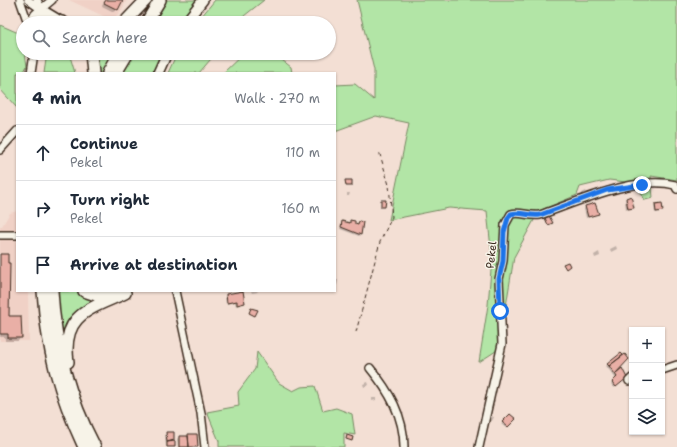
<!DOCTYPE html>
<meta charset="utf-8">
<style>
:root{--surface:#fff;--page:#f6f6f7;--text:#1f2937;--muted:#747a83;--line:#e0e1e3}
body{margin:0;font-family:"Shantell Sans",sans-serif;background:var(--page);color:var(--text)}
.controls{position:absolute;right:12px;bottom:12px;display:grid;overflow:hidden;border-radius:0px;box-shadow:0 1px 3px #0004}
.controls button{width:36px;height:36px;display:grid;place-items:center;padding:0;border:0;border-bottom:1px solid var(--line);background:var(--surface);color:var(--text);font:20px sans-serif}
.stop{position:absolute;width:12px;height:12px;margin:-9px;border:3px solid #1a73e8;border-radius:50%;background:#fff}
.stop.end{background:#1a73e8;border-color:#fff;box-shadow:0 1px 4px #0008}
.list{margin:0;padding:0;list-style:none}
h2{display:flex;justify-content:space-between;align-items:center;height:52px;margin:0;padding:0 16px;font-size:17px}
h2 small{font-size:13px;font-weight:400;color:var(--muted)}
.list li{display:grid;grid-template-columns:26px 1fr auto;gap:12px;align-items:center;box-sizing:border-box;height:56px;padding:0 16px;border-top:1px solid var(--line)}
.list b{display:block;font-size:15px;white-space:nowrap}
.list p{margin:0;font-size:13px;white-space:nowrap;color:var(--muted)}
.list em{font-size:13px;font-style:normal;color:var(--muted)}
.icon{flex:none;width:22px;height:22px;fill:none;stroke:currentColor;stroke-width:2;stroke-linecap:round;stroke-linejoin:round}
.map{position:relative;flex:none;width:677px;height:447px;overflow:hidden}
.search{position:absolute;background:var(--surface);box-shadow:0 1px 3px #0004;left:16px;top:16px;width:320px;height:44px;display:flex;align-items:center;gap:10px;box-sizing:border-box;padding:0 14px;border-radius:22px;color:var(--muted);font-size:15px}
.panel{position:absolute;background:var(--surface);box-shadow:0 1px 3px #0004;left:16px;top:72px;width:320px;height:220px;border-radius:0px}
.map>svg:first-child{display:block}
.built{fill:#f0d1c6}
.green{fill:#b2e5a6;stroke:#768862}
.shadow{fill:#0003}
.building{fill:#e9afa6;stroke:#3b2a1e}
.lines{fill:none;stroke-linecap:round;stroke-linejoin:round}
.minor-casing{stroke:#3b2a1e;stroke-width:10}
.major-casing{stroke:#3b2a1e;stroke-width:12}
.highway-casing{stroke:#3b2a1e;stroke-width:14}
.path{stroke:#3b2a1e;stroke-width:1;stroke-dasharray:4 3;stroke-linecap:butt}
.minor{stroke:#f7f3e8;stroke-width:7}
.major{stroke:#f7f3e8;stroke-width:9}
.highway{stroke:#f7f3e8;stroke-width:11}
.route{stroke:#1a73e8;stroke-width:5}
.labels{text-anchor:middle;stroke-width:3;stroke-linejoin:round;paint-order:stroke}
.street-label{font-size:11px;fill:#3b2a1e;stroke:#f7f3e8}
</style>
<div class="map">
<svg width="677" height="447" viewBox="0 0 677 447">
<rect width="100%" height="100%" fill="#f3dfd4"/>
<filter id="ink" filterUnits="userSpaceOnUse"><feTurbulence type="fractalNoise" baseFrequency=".025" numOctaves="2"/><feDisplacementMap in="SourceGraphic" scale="8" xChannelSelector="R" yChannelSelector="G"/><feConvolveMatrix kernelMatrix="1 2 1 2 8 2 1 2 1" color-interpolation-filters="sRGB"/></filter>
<g filter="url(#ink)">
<path class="built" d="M69 0H127L121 11 112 20Z
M17 211V291H28L29 341H0V226H2L10 213Z"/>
<path class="green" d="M164 0H199L182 23H150Z
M215 0H264L244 16 238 23H196Z
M357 0H677V180L651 176 653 198 645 200 635 183 609 180 580 187 577 195 539 211 514 257 499 349 479 362 488 305 492 258 487 211 449 208 389 220 409 123 376 116 335 131V85L355 84 374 100V70Z
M0 25 23 35V53H25L27 66 23 73H17V108L0 89Z
M47 53H69L75 73H44Z
M93 53H113L101 73H95Z
M132 53H163L153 73H122Z
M177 53H216L199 73H168Z
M244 53H273L291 67 292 73H223Z
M56 291H78L99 301 62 345Z
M257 352 279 383 293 391 301 387 315 386 323 411 336 408 352 414 355 435 344 433V447H219V441L207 412 239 406 238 392 255 369Z"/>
<path class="shadow" d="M105 0H122L114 12 102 6Z
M586 191 587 194 583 196 582 193Z
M347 193H350L349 196H347Z
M626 199 633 207 626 210 625 200Z
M655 205 662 211 660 212 655 213 654 206Z
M585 207 597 214 586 218 584 209Z
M351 221 357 226 359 222 361 234 359 236 340 229 342 222 349 223Z
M616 246 617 249 611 252 610 249Z
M599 252 600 256 595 258 594 255Z
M0 255 8 316 21 337 18 341H5V337H0Z
M335 280H338L337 285H335Z
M251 291H257L258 292 252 293Z
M226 294 244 303 236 306 235 302 226 304 225 296Z
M621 354 628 359 621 368 626 378 614 388 611 384 616 379 606 366Z
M368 382 369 385 364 387 363 384Z
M372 398H376V400L372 401Z
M510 415 514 419 506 428 501 424Z
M490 416 494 417 492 421 488 420Z
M166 433 173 440 172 442 173 447H166L165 435Z
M196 435 197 447H178L177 439 179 437Z"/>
<path class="building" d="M106 0H123L118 10 104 3Z
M345 180H352V186H346Z
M631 196 634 208 628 209 626 198Z
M381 200H386L385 207H381Z
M595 203 599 214 588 217 585 206Z
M662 203 663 211 656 212 655 204Z
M549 216 553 223 548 225 545 218Z
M350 220 355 221V224L358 225 359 221 363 222 361 235 341 227 342 221 350 223Z
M0 254H8V263H10L9 316H21L22 338H8V334H0Z
M568 262 570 266 566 269 563 264Z
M243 291 245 303 237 305V301L227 303 226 294Z
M251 308 258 310 255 316 249 313Z
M621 353 623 355 609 366 607 364Z
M625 354 629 359 615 374 609 366Z
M622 368 627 378 616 387 612 382 617 377 615 374Z
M510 414 516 419 508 427 502 422Z
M166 432H174V440L167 442Z
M188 434H197L198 447H189Z
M347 435 353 437 352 441 346 439Z
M179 436H188L189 447H179Z
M175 441V447H167V442Z"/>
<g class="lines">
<g class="minor-casing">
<path id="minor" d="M20 0 28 23
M28 0 42 10
M37 0 42 10 40 23
M30 23 35 14 52 0
M31 73 34 53
M0 150 17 131
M0 235H17
M175 291 201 413 205 447
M370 368C389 391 404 416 404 447
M662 370 677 365
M629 381 632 378
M479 447 502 344 499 279 503 261 505 225 511 214C520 211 530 217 540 215 577 202 636 175 675 185L677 189"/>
</g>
<g class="major-casing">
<path id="major" d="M42 10 62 22
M185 23 203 0
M158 73 167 53"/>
</g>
<g class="highway-casing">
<path id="highway" d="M62 22 64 23
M124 23 146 0
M146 23 160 0
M91 53 93 73
M108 73 119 53
M116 73 128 53
M43 291C47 351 59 393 84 447
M52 291C55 346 69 398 95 447
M84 291 96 295 115 294
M68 362C61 314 90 309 125 293"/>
</g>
<path class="path" d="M356 332 380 242 392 217 389 185 379 151"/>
<use href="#minor" class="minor"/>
<use href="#major" class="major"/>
<use href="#highway" class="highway"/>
</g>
</g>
<g class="lines" filter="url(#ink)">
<path class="route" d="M500 311 499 279 503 261 504 232 508 218 511 214C521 211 530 217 540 215L607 190 642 185"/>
</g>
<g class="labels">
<g class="street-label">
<text transform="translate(491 255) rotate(-84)" y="4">Pekel</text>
</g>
</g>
</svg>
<div class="controls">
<button>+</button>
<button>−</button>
<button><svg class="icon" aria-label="layers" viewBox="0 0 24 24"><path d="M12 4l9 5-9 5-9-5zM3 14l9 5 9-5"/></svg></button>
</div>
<div class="stop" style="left:500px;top:311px"></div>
<div class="stop end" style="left:642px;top:185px"></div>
<div class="search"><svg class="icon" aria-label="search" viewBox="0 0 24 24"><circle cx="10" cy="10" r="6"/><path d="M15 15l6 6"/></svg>Search here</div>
<section class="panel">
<h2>4 min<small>Walk · 270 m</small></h2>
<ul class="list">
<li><svg class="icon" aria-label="ahead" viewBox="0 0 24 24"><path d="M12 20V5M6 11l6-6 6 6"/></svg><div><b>Continue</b><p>Pekel</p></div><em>110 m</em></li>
<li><svg class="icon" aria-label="right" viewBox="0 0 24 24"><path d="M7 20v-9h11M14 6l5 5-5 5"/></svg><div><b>Turn right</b><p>Pekel</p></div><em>160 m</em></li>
<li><svg class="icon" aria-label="arrive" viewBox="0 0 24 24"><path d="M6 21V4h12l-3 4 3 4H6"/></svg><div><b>Arrive at destination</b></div></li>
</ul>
</section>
</div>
